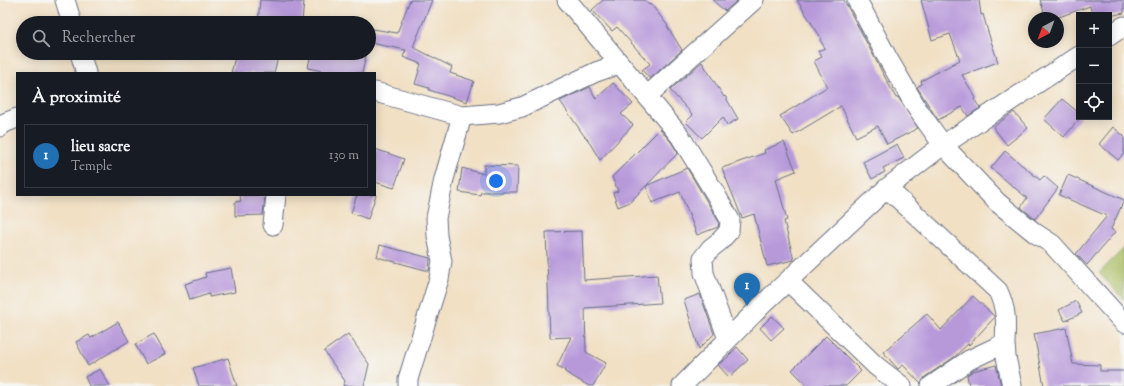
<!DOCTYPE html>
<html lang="fr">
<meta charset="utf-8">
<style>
:root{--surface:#171b24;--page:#20242c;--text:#f1f3f6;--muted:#9ea1a6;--line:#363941;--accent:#1f6fb2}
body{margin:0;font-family:"Sorts Mill Goudy",serif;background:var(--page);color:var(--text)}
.controls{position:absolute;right:12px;top:12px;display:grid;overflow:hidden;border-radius:0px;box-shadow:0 2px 10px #0003}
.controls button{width:36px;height:36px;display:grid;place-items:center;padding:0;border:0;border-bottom:1px solid var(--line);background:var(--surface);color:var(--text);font:20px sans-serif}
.compass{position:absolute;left:1028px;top:12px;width:36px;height:36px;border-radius:50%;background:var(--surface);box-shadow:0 2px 10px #0003;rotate:221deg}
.you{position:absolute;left:496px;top:181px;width:14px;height:14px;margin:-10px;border:3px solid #fff;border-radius:50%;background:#1a73e8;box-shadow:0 0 0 6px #1a73e833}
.badge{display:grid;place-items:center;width:26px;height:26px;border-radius:50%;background:var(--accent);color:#fff;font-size:13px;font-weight:700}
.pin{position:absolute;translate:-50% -33px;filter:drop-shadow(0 1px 2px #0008)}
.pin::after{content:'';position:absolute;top:21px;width:14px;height:12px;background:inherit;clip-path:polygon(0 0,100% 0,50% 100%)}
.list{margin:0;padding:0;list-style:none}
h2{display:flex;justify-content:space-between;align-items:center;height:52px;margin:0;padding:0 16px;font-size:17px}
h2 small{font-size:13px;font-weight:400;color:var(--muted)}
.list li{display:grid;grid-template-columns:26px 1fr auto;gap:12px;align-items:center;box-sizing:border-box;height:64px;margin:0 8px 8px;padding:0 8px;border:1px solid var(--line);border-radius:0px}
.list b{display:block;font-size:15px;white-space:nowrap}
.list p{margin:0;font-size:13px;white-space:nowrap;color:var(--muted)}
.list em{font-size:13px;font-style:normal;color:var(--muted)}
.icon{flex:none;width:22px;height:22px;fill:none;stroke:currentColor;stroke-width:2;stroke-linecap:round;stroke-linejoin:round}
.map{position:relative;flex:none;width:1124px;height:386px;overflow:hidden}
.search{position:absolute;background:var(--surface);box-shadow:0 2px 10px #0003;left:16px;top:16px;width:360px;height:44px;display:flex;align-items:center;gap:10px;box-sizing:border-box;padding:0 14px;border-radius:22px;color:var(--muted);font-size:15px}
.panel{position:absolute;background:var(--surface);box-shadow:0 2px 10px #0003;left:16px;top:72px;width:360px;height:124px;border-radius:0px}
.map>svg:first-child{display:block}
.green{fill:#a9bc60;stroke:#62765f}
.building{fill:#b799da}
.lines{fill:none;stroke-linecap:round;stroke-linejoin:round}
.minor-casing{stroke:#666d82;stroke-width:21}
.minor{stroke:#fff;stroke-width:19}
</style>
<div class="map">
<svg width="1124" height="386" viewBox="0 0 1124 386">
<rect width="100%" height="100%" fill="#f6f6f2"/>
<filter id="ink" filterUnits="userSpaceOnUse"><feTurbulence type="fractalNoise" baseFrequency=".025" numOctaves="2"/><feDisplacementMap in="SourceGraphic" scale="8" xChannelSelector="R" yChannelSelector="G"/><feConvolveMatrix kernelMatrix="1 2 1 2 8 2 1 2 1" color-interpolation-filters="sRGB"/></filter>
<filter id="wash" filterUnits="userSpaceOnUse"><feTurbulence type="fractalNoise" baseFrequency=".012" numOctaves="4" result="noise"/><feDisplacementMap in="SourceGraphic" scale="16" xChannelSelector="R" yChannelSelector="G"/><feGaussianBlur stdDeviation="0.9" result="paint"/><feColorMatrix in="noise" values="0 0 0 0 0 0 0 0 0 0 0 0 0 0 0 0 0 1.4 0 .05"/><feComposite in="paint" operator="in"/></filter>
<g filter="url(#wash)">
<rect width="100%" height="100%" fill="#f1e0c4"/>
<path class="green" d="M1124 248V300L1099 273Z"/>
<g id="blocks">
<path class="building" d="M260 0 304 2 302 21 289 20 288 23H258Z
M410 0H432L413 47 452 67 450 73 474 81 467 102 429 90V88L415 84 421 64 403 57 406 50 370 43 373 29 397 33Z
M603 0H645L649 5 651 4 668 26H667L682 50 650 79 642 70 650 64 617 27 612 31 592 10Z
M712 0H738L725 11Z
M797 0H844L896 98 898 97 918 128 887 144 878 126 856 137 841 106 793 135 780 116 827 87 814 61 822 57 818 51 825 48 820 40 821 38Z
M921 0H979L981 15 983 14 988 32 998 62 962 75 976 98 974 99 980 108 968 116 962 107 938 120 917 87 922 84 921 81 960 60 950 34 932 40Z
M1040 0H1124V13L1114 15H1092L1090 6 1056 18H1046Z
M236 53H279L274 73H231Z
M311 53H353L366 56 362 73H331L308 68Z
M702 62 724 97 725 96 738 119 727 125 723 117 702 138 686 122 693 115 670 90Z
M613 83 633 104 621 114 633 125 600 160 586 137H585L560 101 590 87 596 99Z
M1062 99 1079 113V117H1081L1064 137 1044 119Z
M1014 112 1028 128 1007 145 993 127Z
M1113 127 1124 136V153L1118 160 1099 144Z
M660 129 671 142 678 153 646 186 687 168 719 222 718 227 697 235 680 192 652 203 646 186 630 202 618 207 613 193 618 191 612 177Z
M784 142 796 171 776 179 787 220 784 221 794 260 767 266 754 214 742 218 722 168 765 153 764 150Z
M897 144 904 158 883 168 885 172 872 179 863 162Z
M375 149 404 159 394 188 375 182Z
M1005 151 1040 180 1044 176 1058 188 1035 219 1021 207 1027 198 991 168Z
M484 165 518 166 517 192H481L480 195 459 192 462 168 484 174Z
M1068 175 1124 200 1111 229 1115 232 1087 265 1076 254 1107 216 1059 195Z
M240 195H265L263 215 235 216V202L241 201Z
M357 195H376L368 219 351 213Z
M582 231 584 280 657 275 660 303 585 308 586 352 606 363 593 386H589L565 372 566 370 557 366 571 337 550 338 546 232Z
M380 245 430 258 429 271 377 257Z
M231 268 235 292 209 297V294L190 300 185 284 206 277 205 273Z
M700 294 714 334 699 349 684 300Z
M973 296 994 316V318L969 345 968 344 953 358 925 377 921 384 903 365 898 369 897 368 883 352 927 314 941 330Z
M1076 301 1082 313 1065 321 1059 310Z
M772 316 784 328 771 340 760 328Z
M118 322 129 341 88 366 76 342 89 335 91 338Z
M1066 328 1073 364 1100 365V371H1124V386H1044L1034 334Z
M154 334 165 354 146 364 135 344Z
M348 334 369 364 364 386H343L345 381 324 351Z
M826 336 861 371 846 386H808L792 370Z
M737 347 748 360 729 377 718 365 729 356V355Z
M228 358 237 386H199L193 368Z
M996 365 1001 386H969L967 375 973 371Z
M100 369 110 386H89L85 377Z"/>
</g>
</g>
<g filter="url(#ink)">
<use href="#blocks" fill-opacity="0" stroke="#666d82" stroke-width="1"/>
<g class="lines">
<g class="minor-casing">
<path id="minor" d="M65 0 72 23
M567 0 680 136 715 193 730 220 729 231 720 241 711 248 703 258 704 273 728 339
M857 0 887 57 918 110 943 145 997 202 1035 233 1052 244 1124 323
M1109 36 1124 26
M80 53 86 73
M375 92 462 116
M647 96 754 0
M0 127 2 124 17 118
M887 188 998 291C1007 311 1006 322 1005 343
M273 225 276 195
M788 281 876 366 902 386
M408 386V379L439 279 442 261 437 236 436 218 444 179 462 116 499 113 522 107 596 72 619 64
M682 386 763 304 887 188 943 145 1079 56
M931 386 969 360 1005 343 1006 357 1012 386"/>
</g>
<use href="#minor" class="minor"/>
</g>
</g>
</svg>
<div class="controls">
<button>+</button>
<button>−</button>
<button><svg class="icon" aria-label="locate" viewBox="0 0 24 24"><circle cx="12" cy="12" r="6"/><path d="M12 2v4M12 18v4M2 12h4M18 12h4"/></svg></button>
</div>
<svg class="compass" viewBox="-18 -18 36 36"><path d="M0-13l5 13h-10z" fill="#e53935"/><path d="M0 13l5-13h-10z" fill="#9ea1a6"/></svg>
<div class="you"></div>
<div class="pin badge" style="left:747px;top:306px">1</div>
<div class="search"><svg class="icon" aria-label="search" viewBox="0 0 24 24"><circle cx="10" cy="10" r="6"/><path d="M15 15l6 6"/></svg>Rechercher</div>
<section class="panel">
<h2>À proximité<small></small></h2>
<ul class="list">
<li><span class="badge">1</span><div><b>lieu sacre</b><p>Temple</p></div><em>130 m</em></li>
</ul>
</section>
</div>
